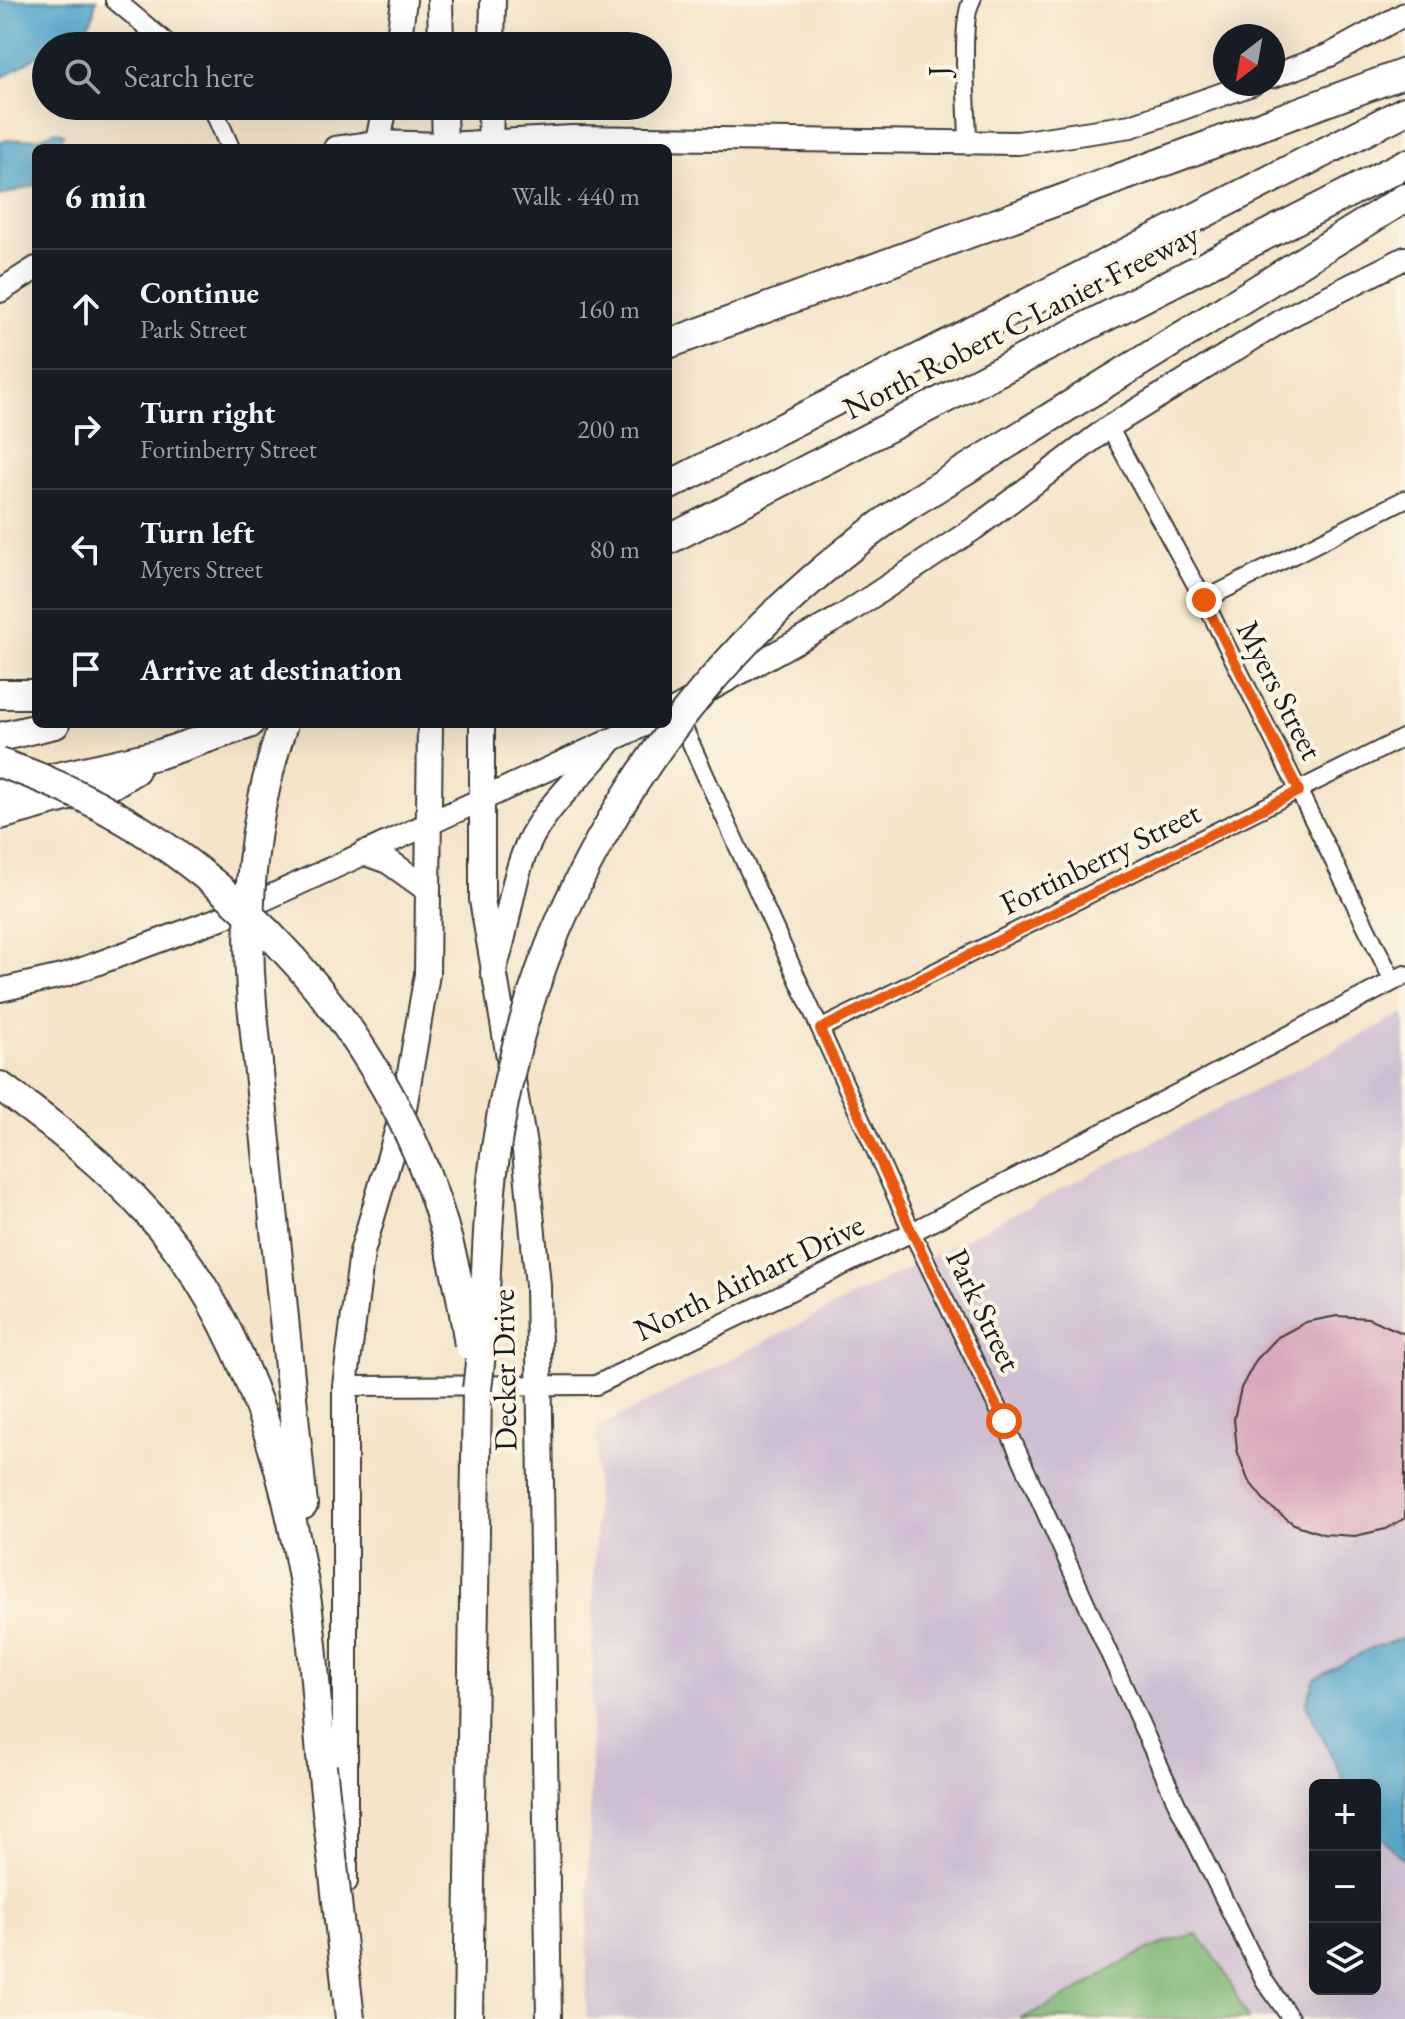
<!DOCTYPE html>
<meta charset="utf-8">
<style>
:root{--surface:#171b24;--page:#20242c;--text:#f1f3f6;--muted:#9ea1a6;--line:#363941}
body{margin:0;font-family:"EB Garamond",serif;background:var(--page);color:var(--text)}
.controls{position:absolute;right:24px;bottom:24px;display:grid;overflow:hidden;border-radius:12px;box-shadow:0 8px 32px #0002}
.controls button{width:72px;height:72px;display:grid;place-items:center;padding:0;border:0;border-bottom:2px solid var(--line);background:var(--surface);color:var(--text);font:40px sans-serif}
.compass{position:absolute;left:1213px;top:24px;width:72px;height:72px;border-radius:50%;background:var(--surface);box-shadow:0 8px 32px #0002;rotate:211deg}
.stop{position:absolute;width:24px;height:24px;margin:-18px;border:6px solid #ea580c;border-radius:50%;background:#fff}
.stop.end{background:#ea580c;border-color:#fff;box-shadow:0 2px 8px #0008}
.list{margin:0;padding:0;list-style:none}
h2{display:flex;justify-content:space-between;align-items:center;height:104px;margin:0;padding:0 32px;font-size:34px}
h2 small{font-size:26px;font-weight:400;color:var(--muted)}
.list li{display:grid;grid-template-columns:52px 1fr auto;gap:24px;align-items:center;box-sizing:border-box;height:120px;padding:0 32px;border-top:2px solid var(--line)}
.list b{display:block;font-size:30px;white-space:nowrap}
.list p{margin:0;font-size:26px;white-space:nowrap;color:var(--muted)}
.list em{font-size:26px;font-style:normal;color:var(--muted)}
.icon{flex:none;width:44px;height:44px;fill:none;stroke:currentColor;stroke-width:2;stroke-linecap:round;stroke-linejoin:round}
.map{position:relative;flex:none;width:1405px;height:2019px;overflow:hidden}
.search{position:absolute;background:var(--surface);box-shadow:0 8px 32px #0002;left:32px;top:32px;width:640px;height:88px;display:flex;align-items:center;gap:20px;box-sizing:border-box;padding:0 28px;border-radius:44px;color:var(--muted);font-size:30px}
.panel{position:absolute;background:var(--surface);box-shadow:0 8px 32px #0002;left:32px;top:144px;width:640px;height:584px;border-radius:12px}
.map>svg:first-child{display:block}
.industrial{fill:#cebed2;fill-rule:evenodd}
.forest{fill:#7cb573;stroke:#4c6848;stroke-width:2}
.water{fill:#4fa5cb;stroke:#366074;stroke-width:2}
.building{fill:#d8a6bb}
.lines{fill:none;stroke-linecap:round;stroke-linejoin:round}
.minor-casing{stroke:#3c3a36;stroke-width:20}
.tertiary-casing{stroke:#3c3a36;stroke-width:22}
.secondary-casing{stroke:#3c3a36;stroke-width:26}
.primary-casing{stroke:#3c3a36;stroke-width:28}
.motorway-casing{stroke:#3c3a36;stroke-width:32}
.minor{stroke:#fff;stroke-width:16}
.tertiary{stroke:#fff;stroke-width:18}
.secondary{stroke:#fff;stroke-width:22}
.primary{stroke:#fff;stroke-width:24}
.motorway{stroke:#fff;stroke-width:28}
.motorway-bridge-casing{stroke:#3c3a36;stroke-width:32;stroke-linecap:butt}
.motorway-bridge{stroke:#fff;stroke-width:28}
.route{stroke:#ea580c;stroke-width:10}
.labels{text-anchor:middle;stroke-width:8;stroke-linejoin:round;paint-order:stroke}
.street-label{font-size:32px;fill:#1c1c1c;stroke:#fcf5e5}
</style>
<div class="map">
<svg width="1405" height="2019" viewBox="0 0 1405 2019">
<rect width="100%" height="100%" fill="#fcf5e5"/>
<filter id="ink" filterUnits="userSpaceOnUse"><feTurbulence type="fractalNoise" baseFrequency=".0125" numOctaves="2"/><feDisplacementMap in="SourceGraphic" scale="16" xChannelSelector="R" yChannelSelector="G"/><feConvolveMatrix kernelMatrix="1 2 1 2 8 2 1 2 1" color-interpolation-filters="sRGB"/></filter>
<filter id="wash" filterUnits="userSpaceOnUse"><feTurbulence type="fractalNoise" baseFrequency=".006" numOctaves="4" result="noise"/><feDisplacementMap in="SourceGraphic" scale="32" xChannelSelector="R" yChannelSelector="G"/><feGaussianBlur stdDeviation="1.8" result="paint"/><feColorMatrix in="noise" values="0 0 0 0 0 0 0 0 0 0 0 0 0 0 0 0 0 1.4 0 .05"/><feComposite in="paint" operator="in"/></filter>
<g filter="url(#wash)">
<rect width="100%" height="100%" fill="#f4e4c8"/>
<path class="industrial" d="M1405 1013V2019H586L597 1428ZM1315 1785H1375V1989H1315Z"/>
<path class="forest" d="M1197 1934 1221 1965 1248 2019H1020C1039 2010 1059 2001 1077 1991 1117 1966 1150 1943 1197 1934Z"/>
<path class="water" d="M0 0H97C93 7 95 13 92 19 85 33 60 46 46 46V51L0 79Z
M56 131 64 134 55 148H36V185L0 196V141L39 138Z
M1405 1638V1861L1375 1832V1785H1346L1306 1704 1315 1679 1371 1648Z"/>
<g id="blocks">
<path class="building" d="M1337 1316 1368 1318 1405 1334V1518L1386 1529 1355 1536 1323 1534 1294 1524 1268 1505 1248 1480 1237 1450 1234 1419 1241 1388 1256 1360 1278 1337 1306 1322Z"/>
</g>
</g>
<g filter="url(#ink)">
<use href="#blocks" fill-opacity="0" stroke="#3c3a36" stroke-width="2"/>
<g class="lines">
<g class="minor-casing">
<path id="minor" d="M968 142C968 112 959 21 972 0
M1109 427 1204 600 1393 981
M1204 600 1405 499
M679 717 912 1232 1004 1421 1177 1804 1264 1980 1291 2019
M820 1029 1405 737"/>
</g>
<g class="tertiary-casing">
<path id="tertiary" d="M115 0 170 46
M212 106 230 148
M345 1386 596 1385 912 1232 1405 975"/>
</g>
<g class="secondary-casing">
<path id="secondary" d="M1273 76 1330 55 1405 14
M335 148 378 142 445 144 572 137 1018 143 1131 126 1252 84
M0 291 36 268
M668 713 844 615 975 528 1109 427 1288 317 1405 258
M0 990 66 975 232 914 646 724"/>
</g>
<g class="primary-casing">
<path id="primary" d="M440 0 441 46
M398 46 404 0
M492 46 493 0
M444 106 445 148
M378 142 385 106
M490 148 491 106
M482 724V900L525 1151 538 1285 549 2019
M365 853 388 861 427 889
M493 972C509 928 510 878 532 836 552 799 585 774 610 741
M345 1881V1386L362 1252 404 1108 427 974 430 724"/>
</g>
<g class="motorway-casing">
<path id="motorway" d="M668 344 1405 73
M668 486 1405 111
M907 506 1405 198
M668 540 1405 164
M0 694H36
M0 737 55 724
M0 790 160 754 249 724
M0 815 112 784 135 770
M252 1004 303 1505
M0 1086C53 1125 104 1164 148 1213 237 1311 281 1450 303 1578 314 1640 316 1704 322 1766
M468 2019 477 1389"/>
</g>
<use href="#minor" class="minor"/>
<use href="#tertiary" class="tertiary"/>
<use href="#secondary" class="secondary"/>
<use href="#primary" class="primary"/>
<use href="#motorway" class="motorway"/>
<g class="motorway-bridge-casing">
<path id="motorway-bridge" d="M0 763C177 821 333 968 410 1136 441 1203 459 1273 469 1345
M252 1004C244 907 252 817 283 724
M477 1389C488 1307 484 1224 497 1142 537 879 690 655 907 506
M322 1766 350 2019"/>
</g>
<use href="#motorway-bridge" class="motorway-bridge"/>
</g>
</g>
<g class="lines" filter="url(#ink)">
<path class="route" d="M1004 1421 912 1232 820 1029 1299 791 1204 600"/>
</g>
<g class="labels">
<g class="street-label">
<text transform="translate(939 71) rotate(-91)" y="11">J</text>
<text transform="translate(1021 321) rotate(-27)" y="11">North Robert C Lanier Freeway</text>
<text transform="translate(1280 690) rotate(63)" y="11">Myers Street</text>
<text transform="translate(1100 858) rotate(-26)" y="11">Fortinberry Street</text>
<text transform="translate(749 1277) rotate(-26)" y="11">North Airhart Drive</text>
<text transform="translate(984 1310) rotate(64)" y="11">Park Street</text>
<text transform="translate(504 1370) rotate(-91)" y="11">Decker Drive</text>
</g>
</g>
</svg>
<div class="controls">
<button>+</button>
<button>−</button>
<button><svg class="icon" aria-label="layers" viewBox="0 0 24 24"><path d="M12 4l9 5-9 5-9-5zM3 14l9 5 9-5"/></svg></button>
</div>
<svg class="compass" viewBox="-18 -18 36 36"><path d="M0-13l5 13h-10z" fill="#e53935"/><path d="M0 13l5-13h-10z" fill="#9ea1a6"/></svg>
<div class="stop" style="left:1004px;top:1421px"></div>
<div class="stop end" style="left:1204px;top:600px"></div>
<div class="search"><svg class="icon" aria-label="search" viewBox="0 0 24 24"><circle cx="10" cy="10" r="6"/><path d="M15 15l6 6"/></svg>Search here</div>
<section class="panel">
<h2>6 min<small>Walk · 440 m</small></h2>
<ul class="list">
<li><svg class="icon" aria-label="ahead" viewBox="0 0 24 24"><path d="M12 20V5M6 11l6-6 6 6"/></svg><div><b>Continue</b><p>Park Street</p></div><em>160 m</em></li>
<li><svg class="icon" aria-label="right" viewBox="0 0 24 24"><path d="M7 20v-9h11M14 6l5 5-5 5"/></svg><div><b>Turn right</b><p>Fortinberry Street</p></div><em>200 m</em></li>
<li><svg class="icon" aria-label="left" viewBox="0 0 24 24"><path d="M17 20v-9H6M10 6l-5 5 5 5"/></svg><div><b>Turn left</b><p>Myers Street</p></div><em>80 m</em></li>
<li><svg class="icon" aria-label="arrive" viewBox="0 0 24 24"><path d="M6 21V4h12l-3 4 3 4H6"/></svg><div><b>Arrive at destination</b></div></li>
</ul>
</section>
</div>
